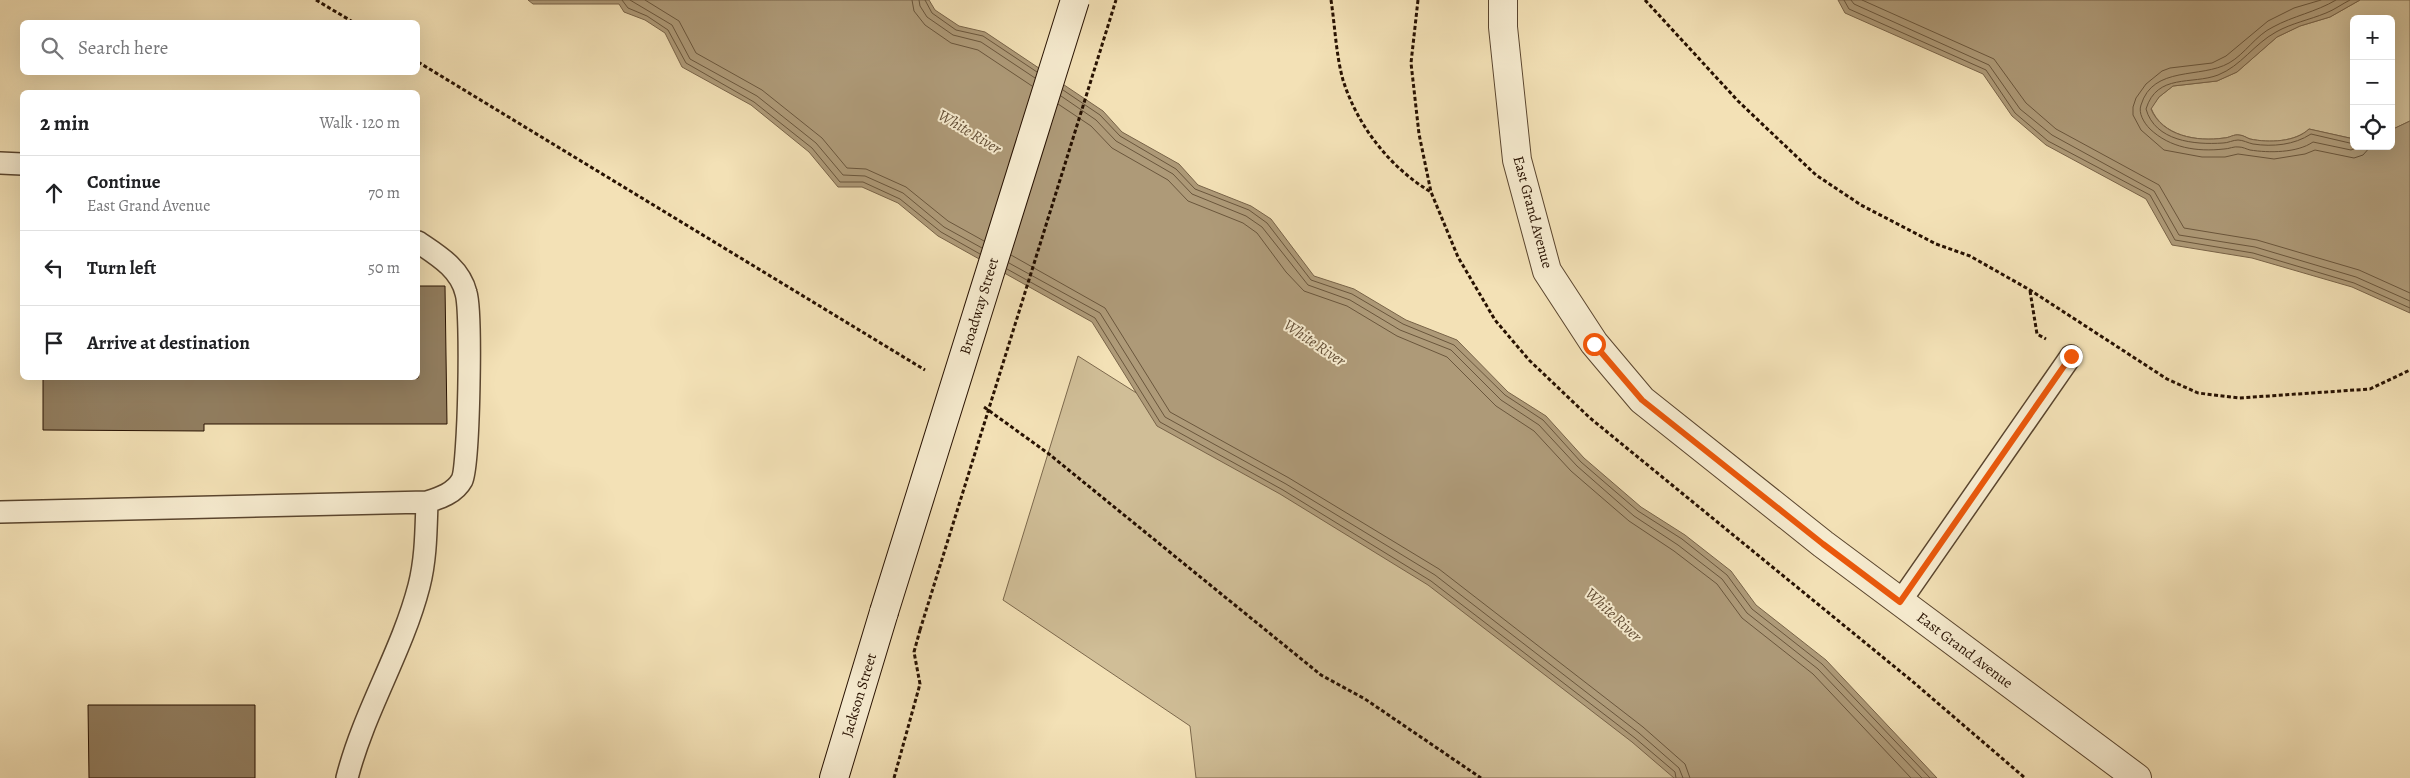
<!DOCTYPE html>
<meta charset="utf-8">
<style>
:root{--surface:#fff;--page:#f6f6f6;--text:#202124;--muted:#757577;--line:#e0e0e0}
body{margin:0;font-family:Alegreya,serif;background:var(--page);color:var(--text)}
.controls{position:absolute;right:15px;top:15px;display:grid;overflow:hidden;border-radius:8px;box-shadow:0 5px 20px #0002}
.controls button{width:45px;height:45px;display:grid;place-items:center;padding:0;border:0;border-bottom:1px solid var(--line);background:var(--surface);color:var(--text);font:25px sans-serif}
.stop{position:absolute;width:15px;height:15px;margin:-11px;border:4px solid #ea580c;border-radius:50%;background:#fff}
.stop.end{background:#ea580c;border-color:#fff;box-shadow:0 1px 5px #0008}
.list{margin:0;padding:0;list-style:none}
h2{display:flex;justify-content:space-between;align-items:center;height:65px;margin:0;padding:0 20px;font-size:21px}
h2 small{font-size:16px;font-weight:400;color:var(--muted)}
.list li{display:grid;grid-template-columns:32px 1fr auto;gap:15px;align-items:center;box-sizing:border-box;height:75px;padding:0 20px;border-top:1px solid var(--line)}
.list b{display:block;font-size:19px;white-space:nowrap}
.list p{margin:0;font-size:16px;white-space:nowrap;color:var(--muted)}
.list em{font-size:16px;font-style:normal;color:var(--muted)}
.icon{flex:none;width:28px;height:28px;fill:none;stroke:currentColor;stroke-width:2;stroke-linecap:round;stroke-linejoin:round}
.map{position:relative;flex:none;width:2410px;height:778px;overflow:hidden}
.search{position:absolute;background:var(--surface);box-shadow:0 5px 20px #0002;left:20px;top:20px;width:400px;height:55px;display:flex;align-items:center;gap:12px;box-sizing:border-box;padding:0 18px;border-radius:8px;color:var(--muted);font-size:19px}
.panel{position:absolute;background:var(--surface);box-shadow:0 5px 20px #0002;left:20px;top:90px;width:400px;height:290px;border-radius:8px}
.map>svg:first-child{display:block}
.green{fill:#d0be97;stroke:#7c684c}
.water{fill:#ae9a78;stroke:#786348}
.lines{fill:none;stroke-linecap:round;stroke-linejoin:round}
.shore{stroke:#6a563c;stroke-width:1}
.building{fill:#917d5f;stroke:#271101}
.service-casing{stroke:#5a452e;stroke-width:24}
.minor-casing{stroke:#5a452e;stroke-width:30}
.secondary-casing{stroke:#271101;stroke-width:30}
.path{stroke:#271101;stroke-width:3;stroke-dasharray:4 2.5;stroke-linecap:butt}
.service{stroke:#f7ecd0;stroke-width:21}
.minor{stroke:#f7ecd0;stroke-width:28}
.secondary{stroke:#f7ecd0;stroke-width:28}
.secondary-bridge-casing{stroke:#271101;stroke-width:30;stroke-linecap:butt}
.path-bridge{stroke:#271101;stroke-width:3;stroke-dasharray:4 2.5;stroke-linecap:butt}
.secondary-bridge{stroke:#f7ecd0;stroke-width:28}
.route{stroke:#ea580c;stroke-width:6}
.labels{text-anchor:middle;stroke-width:4;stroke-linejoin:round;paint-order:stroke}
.street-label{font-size:15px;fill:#271101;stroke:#f7ecd0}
.water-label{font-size:16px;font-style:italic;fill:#644f37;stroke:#f7ecd0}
</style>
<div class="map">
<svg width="2410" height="778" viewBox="0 0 2410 778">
<rect width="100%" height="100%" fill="#f3e1b6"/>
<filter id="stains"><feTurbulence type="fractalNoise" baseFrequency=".004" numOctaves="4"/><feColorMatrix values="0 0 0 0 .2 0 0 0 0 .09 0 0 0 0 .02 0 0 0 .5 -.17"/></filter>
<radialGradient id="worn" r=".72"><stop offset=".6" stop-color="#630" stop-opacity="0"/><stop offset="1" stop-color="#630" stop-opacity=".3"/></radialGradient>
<path class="green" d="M2360 0H2410V121L2391 130V19H2354V139L2309 129C2295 142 2269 143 2250 139 2247 138 2243 135 2239 135 2234 134 2229 138 2224 138 2197 142 2162 136 2151 108L2159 97 2173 86 2217 81 2237 72 2277 37 2300 26 2330 17Z
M1078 356 1745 778H1196L1190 726 1003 600Z"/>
<path class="water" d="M528 0H929L935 10 959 26 985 32 1103 111 1122 132 1179 164 1198 185 1251 206 1271 219 1314 276 1354 289 1406 320 1457 340 1508 392 1546 416 1584 458 1641 507 1685 535 1731 571 1756 605 1826 660 1937 778H1674L1632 742 1428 585 1280 494 1157 426 1092 322 938 236 898 203 862 187H838L809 152 751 105 682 67 665 33 645 20 624 12 619 4H533Z
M1838 0H2360L2330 17 2300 26 2277 37 2237 72 2217 81 2173 86 2159 97 2151 109C2162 136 2197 142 2224 138 2229 138 2234 134 2239 135 2243 135 2247 138 2250 139 2269 143 2296 142 2309 129L2354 139V146H2391V130L2410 121V313L2352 287 2252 258 2172 245 2146 199 2046 145 2012 116 1983 74 1845 13Z"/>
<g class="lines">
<path class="shore" d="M622 0 628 8 647 16 668 30 686 63 754 102 812 148 840 182H863L900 199 941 232 980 254
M630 0 672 25 690 59 757 96 816 143 843 175 865 176 903 193 944 227 982 248
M645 0 679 21 696 53 762 90 822 138 847 168 866 169 906 187 948 221 984 241
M912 0 914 11 925 25 951 43 978 50 1032 86
M919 0 920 6 927 17 953 35 981 42 1035 78
M925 0 932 13 956 30 983 36 1037 72
M1844 0 1849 9 1986 70 2015 113 2048 141 2150 195 2175 240 2253 253 2354 283 2410 308
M1851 0 1854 4 1989 65 2020 109 2052 135 2154 191 2179 235 2255 247 2356 277 2410 301
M1862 0 1994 59 2026 103 2056 129 2159 185 2184 228 2257 240 2359 270 2410 293
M2321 0 2294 8 2268 21 2226 56 2212 63 2170 68 2162 71 2146 84 2136 98 2133 107V115L2141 130 2164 150 2202 157H2225L2238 154 2274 159 2305 154 2315 150 2354 158 2363 155 2371 146
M2336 0C2316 12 2293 16 2273 27 2256 35 2245 54 2229 63 2201 79 2153 65 2141 105 2138 113 2144 123 2150 129 2170 148 2197 152 2224 149 2229 149 2234 146 2239 147 2243 147 2246 149 2250 150 2269 153 2297 153 2313 142L2351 150 2361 146
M2350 0C2342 4 2334 10 2326 13 2309 20 2292 23 2276 32 2254 44 2241 66 2218 75 2192 85 2157 73 2146 109 2155 141 2194 145 2223 143 2228 143 2233 140 2238 140 2243 140 2248 143 2253 144 2273 147 2294 145 2311 134L2354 144
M1063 90 1100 115 1120 136 1176 169 1195 189 1249 210 1267 223 1311 280 1352 294 1403 324 1454 345 1505 395 1543 420 1581 462 1638 511 1682 539 1727 575 1752 609 1822 664 1930 778
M1061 96 1096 120 1116 141 1173 174 1192 194 1246 216 1262 227 1308 285 1350 300 1400 330 1451 350 1501 400 1539 425 1577 466 1634 516 1678 545 1722 579 1747 613 1818 669 1922 778
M1058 104 1091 126 1112 148 1168 180 1188 201 1243 223 1257 233 1286 272 1304 291 1347 306 1397 336 1447 357 1496 406 1534 431 1571 471 1629 521 1674 551 1717 584 1742 618 1813 674 1911 778
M1011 255 1105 308 1170 412 1289 478 1439 569 1643 727 1685 764 1690 778
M1009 263 1100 313 1165 417 1286 484 1435 575 1639 733 1679 768 1683 778
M1007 269 1095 318 1160 422 1283 490 1431 581 1635 738 1675 772 1676 778"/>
</g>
<path class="building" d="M418 286H445L447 424H204V431L43 430V378H418Z
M88 705H255V778H89Z"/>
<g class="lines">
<g class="service-casing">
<path id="service" d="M0 163 22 164
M418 242C437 255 460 268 466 293 472 312 469 466 462 480 455 493 440 498 427 502
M0 512 427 502C426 530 426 559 419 586 402 652 364 711 347 778
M1900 602 2071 356"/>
</g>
<g class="minor-casing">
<path id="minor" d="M1503 0V27L1517 160 1547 271 1594 343 1642 400 1823 544 2137 778"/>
</g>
<g class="secondary-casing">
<path id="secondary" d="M834 778 884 612"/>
</g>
<path class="path" d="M316 0 353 22
M1331 0C1335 26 1336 55 1343 80 1357 125 1390 168 1431 192
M1418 0 1411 63 1419 134 1431 192 1458 257 1495 320 1529 360 1590 418 1912 681 2025 778
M1645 0 1738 101 1816 175 1861 205 1936 244 1970 256 2030 290 2167 379 2198 393 2239 398 2370 389 2410 370
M418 62 925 370
M2030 291 2037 334 2046 339
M984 407 1049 454 1321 675 1365 699 1481 778
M894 778 920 684 914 652 920 630"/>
<use href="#service" class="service"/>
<use href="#minor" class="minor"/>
<use href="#secondary" class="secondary"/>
<g class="secondary-bridge-casing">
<path id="secondary-bridge" d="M884 612 1075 0"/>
</g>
<path class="path-bridge" d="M920 630 1116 0"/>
<use href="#secondary-bridge" class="secondary-bridge"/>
</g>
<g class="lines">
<path class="route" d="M1594 344 1642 400 1823 544 1900 602 2071 356"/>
</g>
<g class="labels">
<g class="street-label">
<text transform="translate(1533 212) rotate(75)" y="5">East Grand Avenue</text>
<text transform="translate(979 306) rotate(-73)" y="5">Broadway Street</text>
<text transform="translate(1965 650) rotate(37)" y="5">East Grand Avenue</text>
<text transform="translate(859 695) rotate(-73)" y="5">Jackson Street</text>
</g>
<g class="water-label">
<text transform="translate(970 131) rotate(31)" y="6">White River</text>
<text transform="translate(1315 342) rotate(34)" y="6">White River</text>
<text transform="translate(1614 614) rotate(43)" y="6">White River</text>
</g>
</g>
<rect width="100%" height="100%" filter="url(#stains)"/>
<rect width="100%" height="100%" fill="url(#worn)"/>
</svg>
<div class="controls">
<button>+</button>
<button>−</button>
<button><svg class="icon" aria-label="locate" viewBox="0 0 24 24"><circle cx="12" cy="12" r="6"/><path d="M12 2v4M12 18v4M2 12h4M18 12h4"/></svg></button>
</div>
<div class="stop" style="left:1594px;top:344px"></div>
<div class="stop end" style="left:2071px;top:356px"></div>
<div class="search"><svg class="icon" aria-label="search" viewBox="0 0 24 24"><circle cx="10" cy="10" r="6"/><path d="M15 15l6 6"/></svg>Search here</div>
<section class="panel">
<h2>2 min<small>Walk · 120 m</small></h2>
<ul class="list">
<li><svg class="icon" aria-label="ahead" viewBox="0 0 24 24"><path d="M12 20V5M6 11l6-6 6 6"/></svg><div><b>Continue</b><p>East Grand Avenue</p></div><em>70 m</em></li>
<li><svg class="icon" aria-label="left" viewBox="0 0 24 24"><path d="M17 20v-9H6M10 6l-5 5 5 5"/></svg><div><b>Turn left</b></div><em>50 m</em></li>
<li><svg class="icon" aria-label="arrive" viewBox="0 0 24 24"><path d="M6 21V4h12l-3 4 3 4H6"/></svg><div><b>Arrive at destination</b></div></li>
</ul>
</section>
</div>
